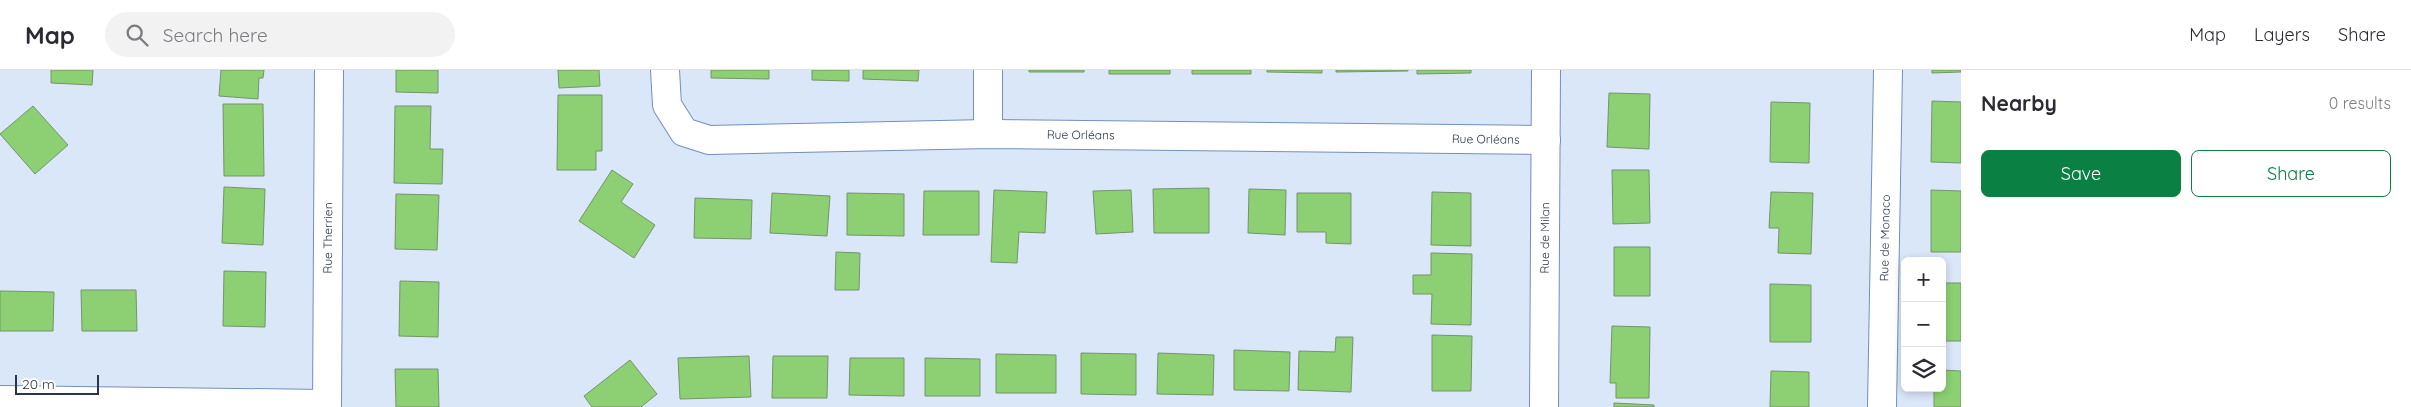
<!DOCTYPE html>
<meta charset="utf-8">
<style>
:root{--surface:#fff;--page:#f2f2f3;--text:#2b2b33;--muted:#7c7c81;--line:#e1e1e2;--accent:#0b8043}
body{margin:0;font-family:Quicksand,sans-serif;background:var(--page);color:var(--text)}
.controls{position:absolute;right:15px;bottom:15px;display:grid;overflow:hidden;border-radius:8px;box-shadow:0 2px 8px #0003}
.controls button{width:45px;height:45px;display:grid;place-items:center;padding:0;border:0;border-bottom:1px solid var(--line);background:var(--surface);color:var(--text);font:25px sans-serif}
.scale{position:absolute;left:15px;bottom:12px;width:84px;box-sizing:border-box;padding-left:5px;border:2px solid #2a3648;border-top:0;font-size:14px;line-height:18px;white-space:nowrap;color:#2a3648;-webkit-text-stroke:4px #fff;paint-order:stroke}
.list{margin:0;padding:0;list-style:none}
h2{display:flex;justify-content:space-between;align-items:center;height:65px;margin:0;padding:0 20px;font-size:21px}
h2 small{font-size:16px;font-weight:400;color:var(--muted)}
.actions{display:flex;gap:10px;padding:15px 20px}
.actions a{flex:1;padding:11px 0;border:1px solid var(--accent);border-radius:8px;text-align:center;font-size:18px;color:var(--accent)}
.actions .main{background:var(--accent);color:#fff}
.icon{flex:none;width:28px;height:28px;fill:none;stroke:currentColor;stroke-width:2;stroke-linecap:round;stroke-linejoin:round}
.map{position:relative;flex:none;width:1961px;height:337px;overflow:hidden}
header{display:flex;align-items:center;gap:30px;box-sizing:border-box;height:70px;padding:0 25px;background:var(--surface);border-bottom:1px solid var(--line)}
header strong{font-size:24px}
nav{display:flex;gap:28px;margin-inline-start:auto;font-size:18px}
.search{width:350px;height:45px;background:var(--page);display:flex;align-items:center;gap:12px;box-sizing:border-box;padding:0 18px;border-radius:28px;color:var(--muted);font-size:19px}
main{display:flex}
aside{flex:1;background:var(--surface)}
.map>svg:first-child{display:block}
.building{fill:#8cd073;stroke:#74946a}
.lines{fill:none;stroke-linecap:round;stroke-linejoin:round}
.minor-casing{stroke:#738fb9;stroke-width:30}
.minor{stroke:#fff;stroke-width:28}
.labels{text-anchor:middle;stroke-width:4;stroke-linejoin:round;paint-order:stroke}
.street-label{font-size:12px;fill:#2a3648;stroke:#fff}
</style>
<header>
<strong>Map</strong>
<div class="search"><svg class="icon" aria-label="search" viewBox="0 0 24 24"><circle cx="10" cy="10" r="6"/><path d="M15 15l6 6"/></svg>Search here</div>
<nav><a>Map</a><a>Layers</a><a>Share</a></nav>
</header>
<main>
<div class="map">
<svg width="1961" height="337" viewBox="0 0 1961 337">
<rect width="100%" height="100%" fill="#dae7f9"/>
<path class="building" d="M51 0H93L92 15 51 13Z
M221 0H264L263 8H259L258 29 219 26Z
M396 0H438V23L396 22Z
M558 0H599L600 16 559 18Z
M711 0H769V9L711 8Z
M812 0H849V11L812 10Z
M863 0H919L918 11 863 9Z
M1029 0H1084V2H1029Z
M1109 0H1170V4H1109Z
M1192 0H1251V4H1192Z
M1267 0H1322V3L1267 2Z
M1336 0H1408V1L1336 2Z
M1417 0H1471V3L1417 4Z
M1932 0H1961V2L1932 3Z
M1609 23 1650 24 1649 79 1607 77Z
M558 25H602V81H596V100H557Z
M1932 31 1961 32V93L1931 92Z
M1771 32 1810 33 1809 93 1770 92Z
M223 34H263L264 106H224Z
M33 36 68 75 35 104 0 64Z
M395 36H431L430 79H443L442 114 394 113Z
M612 100 633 114 621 132 655 155 634 188 579 151Z
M1612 100H1649L1650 153 1613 154Z
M224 117 265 119 263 175 222 173Z
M1209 118V163H1154L1153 119Z
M1249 119 1286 120 1285 165 1248 163Z
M994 120 1047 122 1045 163 1019 162 1017 193 991 192Z
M1131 120 1133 162 1096 164 1093 121Z
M1931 120 1961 121V182H1931Z
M924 121H979V165H923Z
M1432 122 1471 123V176L1431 175Z
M1771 122 1813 123 1811 184 1778 183 1779 158H1769Z
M772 123 830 126 827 166 770 163Z
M847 123 904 124V166L847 165Z
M1297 123H1351V174L1326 173V162H1297Z
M396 124 439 125 437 180 395 179Z
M695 128 752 130 751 169 694 168Z
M1614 177H1650V226H1614Z
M836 182 860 183 859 220H835Z
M1431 183 1472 184 1471 255 1431 254 1432 224H1413V205H1431Z
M224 201 266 202 265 257 223 256Z
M400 211 439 212 438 267 399 266Z
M1942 213H1961V271H1942Z
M1770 214 1811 215V272H1770Z
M81 220H136L137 261H82Z
M0 221 54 222 53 261H0Z
M1612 256 1650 257 1649 328H1616V313H1610Z
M1432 265 1472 266 1471 321H1432Z
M1336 267H1353L1351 322 1298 320 1299 281 1335 282Z
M1234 280 1290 282 1289 321 1234 320Z
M1081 283 1136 284V325L1081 324Z
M1158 283 1214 285 1213 325 1157 324Z
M996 284 1056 285V323H996Z
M749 286 751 327 680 329 678 288Z
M773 286H828L827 328H772Z
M850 288H904V326L849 325Z
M925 288 980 289V326H925Z
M630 290 657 324 641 337H592L584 326Z
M395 299H438L439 337H396Z
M1942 300 1961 301V337H1934V318H1942Z
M1771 301 1809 302V337H1770Z
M1614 333 1654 335V337H1614Z"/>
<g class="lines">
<g class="minor-casing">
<g id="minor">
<path id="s1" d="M665 0 667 35 684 62 709 70 988 64 1546 70"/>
<path d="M988 64V0"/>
<path d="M0 330 327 334"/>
<path id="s2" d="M327 337 329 0"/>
<path id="s3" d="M1544 337 1546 0"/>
<path id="s4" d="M1882 337 1888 0"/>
</g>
</g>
<use href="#minor" class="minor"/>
</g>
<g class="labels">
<g class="street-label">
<text dy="4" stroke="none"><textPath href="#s1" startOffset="465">Rue Orléans</textPath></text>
<text dy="4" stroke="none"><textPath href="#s1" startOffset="870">Rue Orléans</textPath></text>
<text dy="4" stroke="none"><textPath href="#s3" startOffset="169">Rue de Milan</textPath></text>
<text dy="4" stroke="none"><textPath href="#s4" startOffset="169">Rue de Monaco</textPath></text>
<text dy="4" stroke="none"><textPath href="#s2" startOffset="169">Rue Therrien</textPath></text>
</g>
</g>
</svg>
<div class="controls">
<button>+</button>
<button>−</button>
<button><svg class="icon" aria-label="layers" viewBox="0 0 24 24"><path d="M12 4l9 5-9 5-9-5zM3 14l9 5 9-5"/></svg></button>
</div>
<div class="scale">20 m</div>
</div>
<aside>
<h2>Nearby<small>0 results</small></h2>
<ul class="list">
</ul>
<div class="actions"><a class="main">Save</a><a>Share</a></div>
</aside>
</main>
